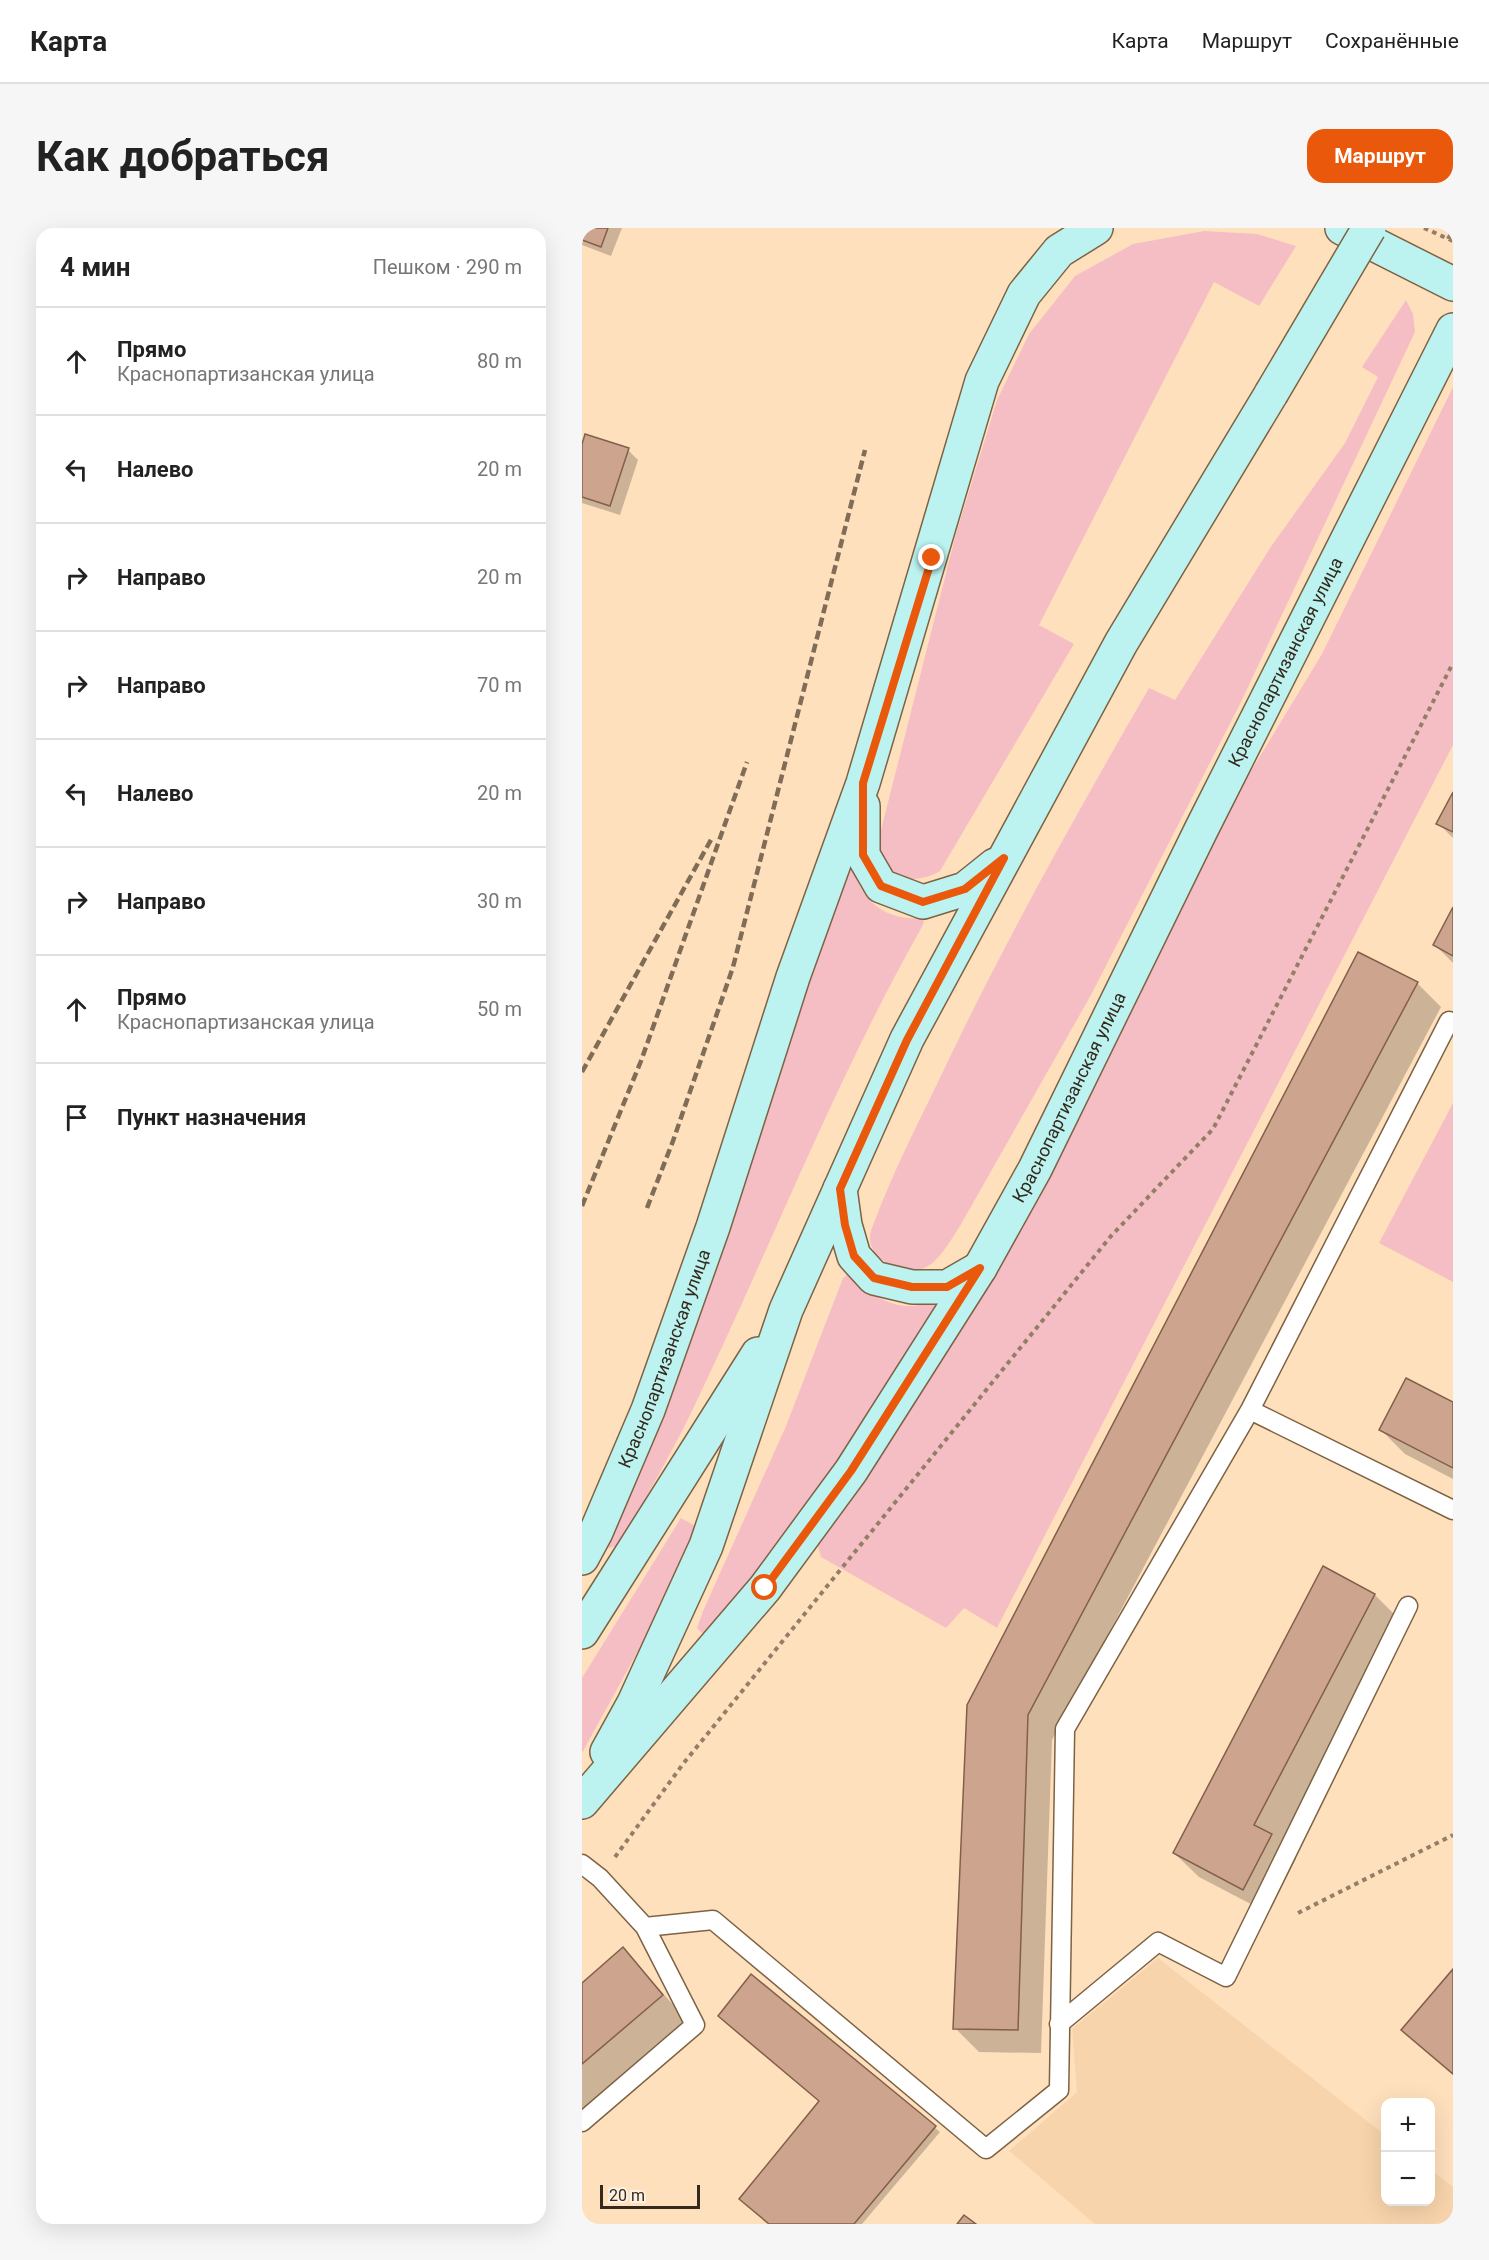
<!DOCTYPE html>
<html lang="ru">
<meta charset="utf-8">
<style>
:root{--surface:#fff;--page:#f6f6f6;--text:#222;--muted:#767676;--line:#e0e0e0;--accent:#ea580c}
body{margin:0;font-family:Roboto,sans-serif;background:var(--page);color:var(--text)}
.controls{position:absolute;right:18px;bottom:18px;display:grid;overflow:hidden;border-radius:12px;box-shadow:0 6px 24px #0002}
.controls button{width:54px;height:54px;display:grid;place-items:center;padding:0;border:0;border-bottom:2px solid var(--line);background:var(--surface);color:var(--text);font:30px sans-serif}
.scale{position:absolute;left:18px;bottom:15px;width:100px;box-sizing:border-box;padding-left:6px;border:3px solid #35291c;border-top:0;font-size:16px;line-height:21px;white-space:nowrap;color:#35291c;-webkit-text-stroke:4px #fdf1e3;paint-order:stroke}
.stop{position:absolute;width:18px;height:18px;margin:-14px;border:4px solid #ea580c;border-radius:50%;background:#fff}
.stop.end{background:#ea580c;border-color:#fff;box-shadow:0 2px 6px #0008}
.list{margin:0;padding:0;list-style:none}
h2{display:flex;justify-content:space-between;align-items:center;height:78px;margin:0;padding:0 24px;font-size:26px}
h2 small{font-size:20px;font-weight:400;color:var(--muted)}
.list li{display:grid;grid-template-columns:39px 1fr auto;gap:18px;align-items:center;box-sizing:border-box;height:108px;padding:0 24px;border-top:2px solid var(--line)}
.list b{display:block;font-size:22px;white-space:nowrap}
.list p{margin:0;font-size:20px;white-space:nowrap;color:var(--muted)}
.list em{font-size:20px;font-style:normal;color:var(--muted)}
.icon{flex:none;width:33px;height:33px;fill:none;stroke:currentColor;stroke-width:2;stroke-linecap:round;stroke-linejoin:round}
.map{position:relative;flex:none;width:871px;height:1996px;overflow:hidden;border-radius:18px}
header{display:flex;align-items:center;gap:36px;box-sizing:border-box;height:84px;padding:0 30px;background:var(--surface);border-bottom:2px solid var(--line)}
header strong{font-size:28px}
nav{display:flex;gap:33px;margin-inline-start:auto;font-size:21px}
.intro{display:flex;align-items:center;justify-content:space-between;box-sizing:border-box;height:144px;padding:0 36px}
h1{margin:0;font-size:42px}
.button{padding:15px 27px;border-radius:18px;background:var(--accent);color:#fff;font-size:21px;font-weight:700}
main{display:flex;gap:36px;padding:0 36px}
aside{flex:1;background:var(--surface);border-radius:18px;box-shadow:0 6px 24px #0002}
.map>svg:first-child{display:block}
.built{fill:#f8d4ac}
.green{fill:#f5bec5}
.shadow{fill:#0003}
.building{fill:#cda48e;stroke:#835f4a;stroke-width:1.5}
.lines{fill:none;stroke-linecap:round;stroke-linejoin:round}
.service-casing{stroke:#7d6243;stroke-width:21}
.secondary-casing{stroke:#7d6243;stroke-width:36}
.path{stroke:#937e67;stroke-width:4;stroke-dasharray:4.5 4.5;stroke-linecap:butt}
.service{stroke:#fff;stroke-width:18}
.secondary{stroke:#bcf3f1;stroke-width:33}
.rail{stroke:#806d57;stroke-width:4.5;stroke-dasharray:9 4.5;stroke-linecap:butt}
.secondary-bridge-casing{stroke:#7d6243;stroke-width:36;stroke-linecap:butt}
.secondary-bridge{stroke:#bcf3f1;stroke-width:33}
.route{stroke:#ea580c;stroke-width:8}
.labels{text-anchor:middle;stroke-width:4.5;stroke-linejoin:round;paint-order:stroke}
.street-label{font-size:18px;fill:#35291c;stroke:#fdf1e3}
</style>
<header>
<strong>Карта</strong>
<nav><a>Карта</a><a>Маршрут</a><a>Сохранённые</a></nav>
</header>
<div class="intro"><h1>Как добраться</h1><a class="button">Маршрут</a></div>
<main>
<aside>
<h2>4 мин<small>Пешком · 290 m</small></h2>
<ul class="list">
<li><svg class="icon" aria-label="ahead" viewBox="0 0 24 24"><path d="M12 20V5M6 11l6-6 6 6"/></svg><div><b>Прямо</b><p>Краснопартизанская улица</p></div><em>80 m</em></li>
<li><svg class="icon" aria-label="left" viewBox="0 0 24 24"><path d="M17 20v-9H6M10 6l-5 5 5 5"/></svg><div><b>Налево</b></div><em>20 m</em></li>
<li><svg class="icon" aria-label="right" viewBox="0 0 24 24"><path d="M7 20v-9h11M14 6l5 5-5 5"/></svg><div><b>Направо</b></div><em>20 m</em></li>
<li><svg class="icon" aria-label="right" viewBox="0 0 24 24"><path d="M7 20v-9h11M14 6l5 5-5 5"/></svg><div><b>Направо</b></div><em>70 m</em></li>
<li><svg class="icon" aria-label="left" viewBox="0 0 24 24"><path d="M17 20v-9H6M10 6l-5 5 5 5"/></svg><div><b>Налево</b></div><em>20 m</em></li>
<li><svg class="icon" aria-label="right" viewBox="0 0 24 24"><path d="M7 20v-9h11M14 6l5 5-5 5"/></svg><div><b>Направо</b></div><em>30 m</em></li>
<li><svg class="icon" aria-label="ahead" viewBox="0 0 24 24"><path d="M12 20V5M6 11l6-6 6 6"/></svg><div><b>Прямо</b><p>Краснопартизанская улица</p></div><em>50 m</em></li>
<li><svg class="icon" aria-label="arrive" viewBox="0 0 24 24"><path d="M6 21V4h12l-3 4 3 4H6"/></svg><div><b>Пункт назначения</b></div></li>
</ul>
</aside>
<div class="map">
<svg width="871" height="1996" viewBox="0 0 871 1996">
<rect width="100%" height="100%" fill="#ffe0bd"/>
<path class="built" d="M576 1730 803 1907 804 1974H848L849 1942 871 1959V1996H513L427 1923 495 1864 490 1801Z"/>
<path class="green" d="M622 3 675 6 714 18 677 78 632 54 457 397 492 416 358 643C324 662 295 646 298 606L374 306 415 172 447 106 493 48 551 16Z
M824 72 831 86 833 104 659 474 509 767 378 998C369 1011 356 1037 339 1041 316 1046 279 1028 290 1000 308 951 332 903 355 856 419 720 492 590 567 460L593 472 688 320 763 215 796 149 780 139Z
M871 159V517L415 1400 382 1380 364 1400 239 1329 236 1318 241 1305 635 599 740 426Z
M266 641 272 645C280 667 294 684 319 689 327 691 334 689 342 692L341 697C252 854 187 1024 108 1187 87 1230 62 1272 39 1315L29 1320 24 1319 190 845Z
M871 875V1054L797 1015Z
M267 1045C283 1061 304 1079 328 1078 338 1078 346 1072 356 1076L315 1151 208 1301 130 1402 121 1406 115 1400 121 1383 204 1198 261 1050Z
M99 1290 115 1299 62 1412 0 1525V1450Z"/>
<path class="shadow" d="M0 0H40L29 28 0 17Z
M0 220 46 222 56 232 38 287 0 275Z
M871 567V610L856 595Z
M871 682V735L853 717Z
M835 755 859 779 470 1512 459 1825 397 1824 373 1800 387 1477Z
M871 1176V1251L823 1226 799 1202Z
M793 1367 817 1391 699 1616 714 1631 686 1685 617 1649 592 1625Z
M41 1721 104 1791 0 1881V1757Z
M871 1744V1847L821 1802Z
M169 1748 358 1904 280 1996H188L238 1873Z"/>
<path class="building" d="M0 0H26L19 19 0 12Z
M3 206 47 220 28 278 0 269V216Z
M871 564V604L854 596Z
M871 679V728L851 717Z
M776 724 836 754 446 1487 436 1802 371 1801 385 1477Z
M824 1150 871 1174V1240L797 1202Z
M741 1338 793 1366 672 1597 690 1606 661 1662 591 1625Z
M41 1719 81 1767 0 1836V1755Z
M871 1741V1846L819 1802Z
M169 1746 354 1898 272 1996H187L157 1971 237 1873 136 1788Z
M382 1987 394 1996H375Z"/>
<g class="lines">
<g class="service-casing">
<path id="service" d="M668 1182 867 793 871 796
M0 1636 18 1650 63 1699 131 1692 404 1921 477 1862 483 1501 668 1182 871 1282
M477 1796 576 1714 644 1749 826 1378
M0 1894 113 1797 63 1699"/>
</g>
<g class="secondary-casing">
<g id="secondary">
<path d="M760 0 871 56"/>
<path d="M281 578V627L299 658 341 674 383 661 413 637"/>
<path d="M258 961 263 997 272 1028 292 1050 330 1059H365L398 1040"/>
<path id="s1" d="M0 1330 14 1304 66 1182 131 999 211 749 281 555 400 153 442 66 477 23 514 0"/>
<path d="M0 1404 176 1126"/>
<path d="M25 1524 52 1475 124 1318 204 1082 325 811 539 415 689 166"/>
<path id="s2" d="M0 1574 183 1360 269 1243 398 1040 453 941 619 602 871 102"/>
</g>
</g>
<path class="path" d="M842 0 871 13
M866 11 871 2
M33 1629 101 1536 529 1008 631 901 871 435
M716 1685 871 1607"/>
<use href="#service" class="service"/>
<use href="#secondary" class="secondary"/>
<path class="rail" d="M0 844 130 610
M0 978 59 833 165 534
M65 980 91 913 151 739 283 222"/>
<g class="secondary-bridge-casing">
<path id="secondary-bridge" d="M689 166 787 0"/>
</g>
<use href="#secondary-bridge" class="secondary-bridge"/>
</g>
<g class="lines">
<path class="route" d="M183 1360 269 1243 398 1040 365 1059H330L292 1050 272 1028 263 997 258 961 325 812 422 630 383 661 341 674 299 658 281 627V555L350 330"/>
</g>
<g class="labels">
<g class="street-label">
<text dy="6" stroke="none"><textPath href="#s2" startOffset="1346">Краснопартизанская улица</textPath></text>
<text dy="6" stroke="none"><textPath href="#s2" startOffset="860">Краснопартизанская улица</textPath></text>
<text dy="6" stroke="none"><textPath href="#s1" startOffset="216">Краснопартизанская улица</textPath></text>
</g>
</g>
</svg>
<div class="controls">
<button>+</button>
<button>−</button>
</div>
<div class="scale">20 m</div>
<div class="stop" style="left:183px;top:1360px"></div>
<div class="stop end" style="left:350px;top:330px"></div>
</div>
</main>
